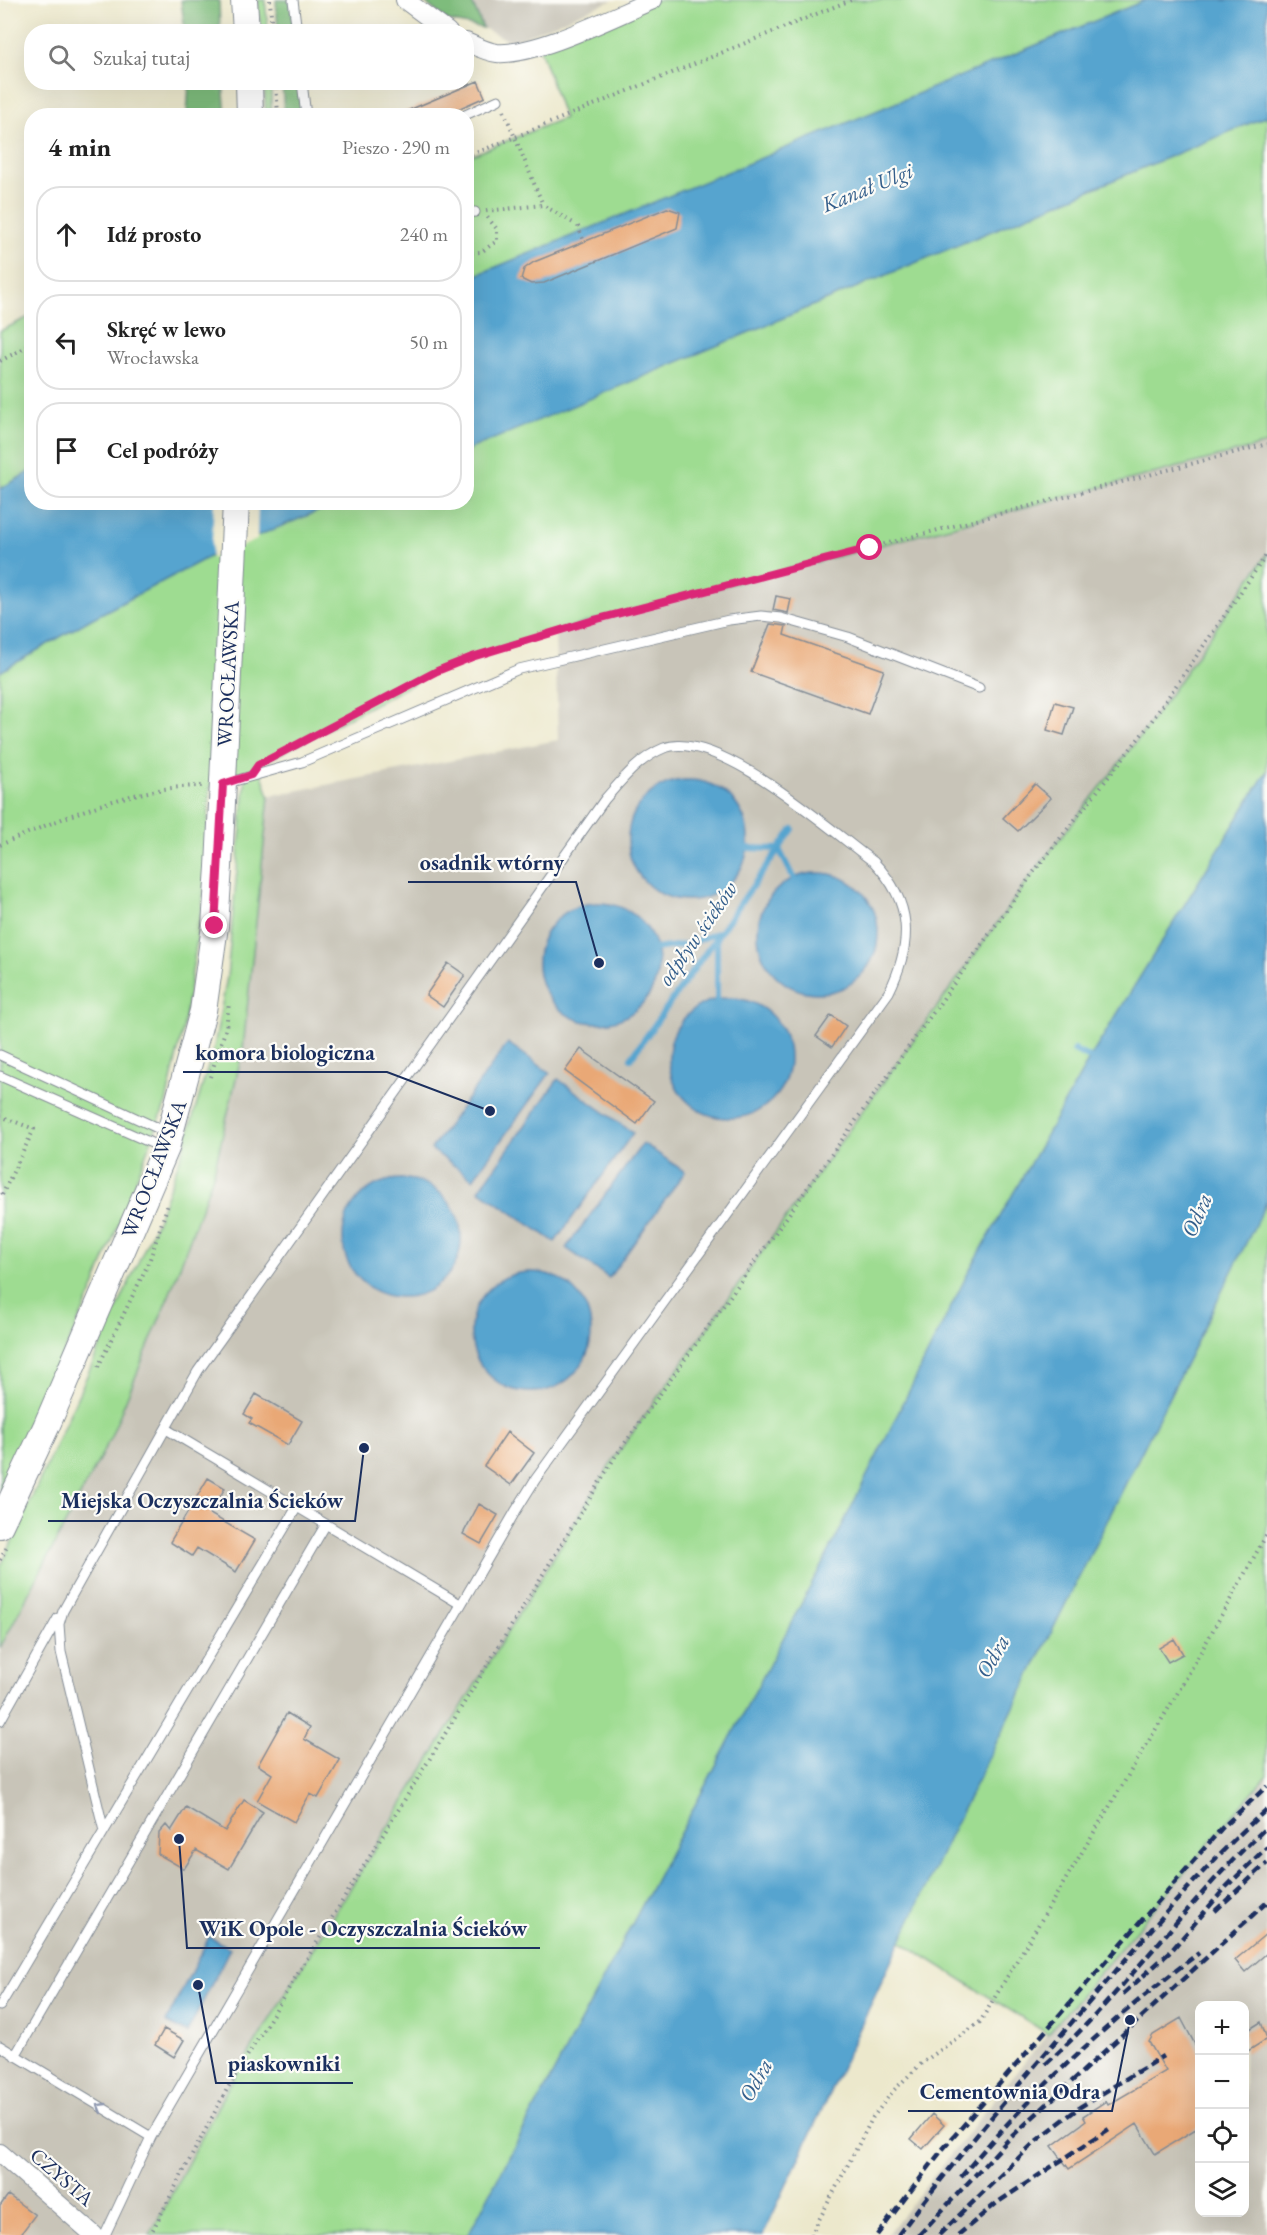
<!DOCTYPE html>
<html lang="pl">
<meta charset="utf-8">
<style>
:root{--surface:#fff;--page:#f2f2f2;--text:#222;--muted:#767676;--line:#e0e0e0}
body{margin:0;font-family:"EB Garamond",serif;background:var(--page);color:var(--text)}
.controls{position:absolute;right:18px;bottom:18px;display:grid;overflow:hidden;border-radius:12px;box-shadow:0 6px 24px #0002}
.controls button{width:54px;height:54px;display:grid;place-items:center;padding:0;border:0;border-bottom:2px solid var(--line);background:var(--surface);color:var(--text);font:30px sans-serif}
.stop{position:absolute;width:18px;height:18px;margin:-14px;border:4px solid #db2777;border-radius:50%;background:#fff}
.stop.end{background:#db2777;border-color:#fff;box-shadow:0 2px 6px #0008}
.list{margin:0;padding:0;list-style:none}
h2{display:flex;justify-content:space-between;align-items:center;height:78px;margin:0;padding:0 24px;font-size:26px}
h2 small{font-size:20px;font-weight:400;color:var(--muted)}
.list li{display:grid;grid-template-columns:39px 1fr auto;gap:18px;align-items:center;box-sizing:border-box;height:96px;margin:0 12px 12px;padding:0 12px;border:2px solid var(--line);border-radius:24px}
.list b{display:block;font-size:22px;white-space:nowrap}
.list p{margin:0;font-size:20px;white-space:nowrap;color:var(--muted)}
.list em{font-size:20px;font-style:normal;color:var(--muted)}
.icon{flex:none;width:33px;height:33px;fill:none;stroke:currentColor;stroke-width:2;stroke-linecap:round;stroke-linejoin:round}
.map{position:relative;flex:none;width:1267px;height:2235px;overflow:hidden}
.search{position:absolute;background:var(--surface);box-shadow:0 6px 24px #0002;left:24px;top:24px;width:450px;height:66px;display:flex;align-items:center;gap:15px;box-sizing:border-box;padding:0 21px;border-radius:24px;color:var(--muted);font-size:22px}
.panel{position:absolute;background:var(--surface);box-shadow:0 6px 24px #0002;left:24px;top:108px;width:450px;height:402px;border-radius:24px}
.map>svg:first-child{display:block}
.industrial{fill:#c8c4b8;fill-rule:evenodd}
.green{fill:#9edc91;stroke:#5c8678;stroke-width:1.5}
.forest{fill:#7ebc7b;stroke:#4c766c;stroke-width:1.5}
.water{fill:#56a4cf;stroke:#386a96;stroke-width:1.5}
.pier{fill:#ece8cc}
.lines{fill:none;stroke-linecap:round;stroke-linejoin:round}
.stream{stroke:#56a4cf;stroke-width:6}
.building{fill:#e9a876}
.lane-casing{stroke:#848c95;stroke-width:11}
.street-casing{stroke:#848c95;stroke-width:20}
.secondary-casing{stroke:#848c95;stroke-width:28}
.path{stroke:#848c95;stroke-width:4;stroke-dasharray:1.5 4.5;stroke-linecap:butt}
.lane{stroke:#fff;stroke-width:9}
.street{stroke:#fff;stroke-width:18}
.secondary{stroke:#fff;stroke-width:26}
.rail{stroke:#1b2f5e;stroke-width:4.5;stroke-dasharray:9 4.5;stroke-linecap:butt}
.oneway{stroke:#8d97ae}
.route{stroke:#db2777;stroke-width:8}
.labels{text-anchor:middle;stroke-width:4.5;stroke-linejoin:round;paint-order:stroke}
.street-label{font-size:21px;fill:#1b2f5e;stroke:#fdfcf7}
.water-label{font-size:22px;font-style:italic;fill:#335e8b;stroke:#fdfcf7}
.leader{fill:none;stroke:#1b2f5e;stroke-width:2}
.callout-dot{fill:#1b2f5e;stroke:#fdfcf7;stroke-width:2}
.callout-label{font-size:22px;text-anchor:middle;font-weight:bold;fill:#1b2f5e;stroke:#fdfcf7;stroke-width:4.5;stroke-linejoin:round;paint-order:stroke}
</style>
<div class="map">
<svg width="1267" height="2235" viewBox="0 0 1267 2235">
<rect width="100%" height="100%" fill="#fdfcf7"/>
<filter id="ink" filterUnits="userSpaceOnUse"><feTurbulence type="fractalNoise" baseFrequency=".0167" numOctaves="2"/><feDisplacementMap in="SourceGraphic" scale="12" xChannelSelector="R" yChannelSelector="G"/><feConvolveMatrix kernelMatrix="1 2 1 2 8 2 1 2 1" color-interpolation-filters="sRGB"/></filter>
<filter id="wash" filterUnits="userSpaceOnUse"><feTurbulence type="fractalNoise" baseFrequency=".008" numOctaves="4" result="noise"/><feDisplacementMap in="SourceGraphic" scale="24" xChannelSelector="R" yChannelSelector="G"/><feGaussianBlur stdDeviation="1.35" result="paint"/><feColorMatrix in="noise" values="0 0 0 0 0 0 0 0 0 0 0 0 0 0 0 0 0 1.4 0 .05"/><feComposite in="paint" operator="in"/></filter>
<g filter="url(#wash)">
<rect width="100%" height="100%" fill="#ece8cc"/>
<path class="industrial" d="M471 0H613L511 42 483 28Z
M1267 444V554L1146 729 1033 873 227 2089 150 2235H0V1648L110 1439 172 1288 213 1176 243 1049 269 796 558 740 555 631Z
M1267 1775V2235H887L1025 2061ZM1200 2006H1244V2212H1200Z"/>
<path class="green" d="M258 0H265L268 31H261Z
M653 0H1146L467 279V157L564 118 539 46Z
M264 83H271V115H266Z
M1267 116V444L594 620 472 657 437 671 259 765 269 796 243 1049 213 1176 172 1288 110 1439 0 1648V1568L159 1216 183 1150 214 1047 227 977 246 774 210 786 203 900 184 1024 166 1103 92 1292 0 1491V672L91 619 218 552 338 503 466 502 467 450Z
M31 316V471L0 489V331Z
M1267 554V771L1090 1058 967 1275 834 1542 468 2235H150L227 2089 615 1457 1033 873 1146 729Z
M1267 1201V1775L1048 2034 900 1941 955 1825Z"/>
<path class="forest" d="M181 0H219L220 31H185Z
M276 0H290L294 31H278Z
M422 0H471L483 28 448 21Z
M189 83H223L226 115H187Z
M282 83H299L303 115H284Z"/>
<path class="water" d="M1146 0H1267V116L467 450V279Z
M31 471 32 502 338 503 218 552 91 619 0 672V489Z
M1267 771V1201L955 1825 763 2235H468L834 1542 967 1275 1090 1058Z
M628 840a60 60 0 1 1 120 0a60 60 0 1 1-120 0Z
M758 933a60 60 0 1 1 120 0a60 60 0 1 1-120 0Z
M538 963a60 60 0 1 1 120 0a60 60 0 1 1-120 0Z
M669 1058a60 60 0 1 1 120 0a60 60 0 1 1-120 0Z
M508 1043 550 1073 473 1179 431 1149Z
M558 1079 633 1133 555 1242 479 1190Z
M643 1143 685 1172 609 1278 566 1248Z
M343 1238a59 59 0 1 1 118 0a59 59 0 1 1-118 0Z
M471 1332a60 60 0 1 1 120 0a60 60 0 1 1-120 0Z
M209 1937 230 1948 187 2033 166 2022Z"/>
<path class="pier" d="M214 503H258L257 540 211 559Z"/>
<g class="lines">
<path class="stream" d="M747 848 779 849 794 879
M656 949 689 944 719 932
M717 1000V937
M1074 1050 1090 1058
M631 1058 793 829"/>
</g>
<g id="blocks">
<path class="building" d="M478 81 485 97 442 116H395Z
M667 208 680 212 677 228 544 283 531 284 521 279 524 269 534 262Z
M776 596 791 599 788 613 773 610Z
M770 624 786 626 784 635 884 670 868 714 751 672Z
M1055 702 1073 707 1064 735 1047 730Z
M1035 784 1051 798 1018 831 1003 818Z
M448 963 465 975 443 1007 426 995Z
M831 1015 846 1026 832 1047 816 1036Z
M581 1049 654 1101 637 1124 565 1071Z
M256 1394 302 1421 288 1445 249 1423 252 1419 244 1414Z
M507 1432 534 1453 511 1485 484 1466Z
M208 1478 225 1488 210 1514 255 1540 236 1572 197 1548 192 1556 170 1542Z
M479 1504 498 1515 481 1544 463 1534Z
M1174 1639 1183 1654 1168 1662 1159 1648Z
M287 1713 310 1727 304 1739 340 1760 318 1798 310 1794 294 1822 257 1801 272 1774 258 1765Z
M244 1800 263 1812 229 1869 196 1850 184 1869 158 1854 159 1833 166 1825 171 1831 186 1807 225 1831Z
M1267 1933V1953L1245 1972 1235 1960Z
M1181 2018 1200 2054 1199 2127 1155 2154 1137 2124 1069 2169 1052 2146 1086 2121 1083 2116 1106 2101 1108 2105 1166 2071 1149 2042 1153 2035Z
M1261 2022 1267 2039 1245 2053V2032Z
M164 2029 184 2040 174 2057 155 2045Z
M932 2114 944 2125 923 2149 911 2139Z
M8 2195 35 2215 20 2235H0V2206Z"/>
</g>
</g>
<g filter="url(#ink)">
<use href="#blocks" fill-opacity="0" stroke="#848c95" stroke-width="1.5"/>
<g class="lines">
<g class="lane-casing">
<path id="lane" d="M293 0 297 32
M302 82 306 116
M463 116 498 100
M466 213 475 212
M224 784 302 762 519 669 729 620 761 616 781 618 848 637 979 688
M0 1055 168 1133
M0 1076 165 1149
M166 1429 460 1604
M0 1721 58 1618
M104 1831 61 1652 59 1624 63 1611 198 1371 605 799C622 780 639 758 664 748 717 728 831 831 874 862 913 903 913 943 889 992L535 1480 515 1512 151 2137 105 2235
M0 2006 297 1507
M0 2046 151 2137
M15 2056 326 1524"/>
</g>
<g class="street-casing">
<path id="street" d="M405 0 448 32
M466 42C475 46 487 52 497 53 537 56 614 16 653 0
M0 2153 94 2235"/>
</g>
<g class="secondary-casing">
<path id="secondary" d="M244 0 246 32
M249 82 250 116
M0 1525 46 1427 166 1148 203 1011 215 926 219 867 236 502"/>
</g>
<path class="path" d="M270 0 272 32
M276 82 278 116
M504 111 543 205
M466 157 851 0
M486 211 543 205 575 224
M578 226 584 242
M466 253 481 252 497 241V229L487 217
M0 361 32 344
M291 749 437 671 472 657 594 620 1267 444
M0 845C63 818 133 786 203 786
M210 1077 226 1028 229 1003
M0 1116 34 1129 0 1199
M98 1367 149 1262 168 1204
M0 1560 8 1545
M150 2235 227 2089 615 1457 1033 873 1146 729 1267 554
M811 2235 873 2117 894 2090 922 2063 980 2022 1180 1689 1267 1534"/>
<use href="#lane" class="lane"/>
<use href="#street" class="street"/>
<use href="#secondary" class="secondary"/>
<path class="rail" d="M1215 1911 1267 1863
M1123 1994 1171 1951 1226 1887 1267 1847
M1046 2064C1126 1991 1187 1900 1267 1827
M961 2177C1030 2093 1112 2018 1199 1953
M877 2235 942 2150 1222 1828 1267 1786
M898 2235C961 2152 1029 2072 1097 1993 1152 1929 1204 1865 1267 1809
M919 2235 1008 2140 1267 1902
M939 2235 1036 2141 1080 2107 1163 2056
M958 2235 998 2202 1109 2129"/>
</g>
<defs><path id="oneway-chevron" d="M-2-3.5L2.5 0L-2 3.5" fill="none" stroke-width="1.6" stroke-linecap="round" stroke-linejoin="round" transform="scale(1.5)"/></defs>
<use class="oneway" href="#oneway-chevron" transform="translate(101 2107) rotate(-149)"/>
</g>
<g class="lines" filter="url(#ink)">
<path class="route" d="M215 926 223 784 251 775 258 765 437 671 472 657 594 620 870 548"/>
</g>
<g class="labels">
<g class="street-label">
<text transform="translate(228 674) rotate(-87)" y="7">WROCŁAWSKA</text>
<text transform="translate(154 1169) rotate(-69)" y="7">WROCŁAWSKA</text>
<text transform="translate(62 2177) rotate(41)" y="7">CZYSTA</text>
</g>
<g class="water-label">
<text transform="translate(867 187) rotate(-22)" y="8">Kanał Ulgi</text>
<text transform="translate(697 933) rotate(-55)" y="8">odpływ ścieków</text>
<text transform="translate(1196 1215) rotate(-67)" y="8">Odra</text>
<text transform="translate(992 1656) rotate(-61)" y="8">Odra</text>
<text transform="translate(755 2080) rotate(-61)" y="8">Odra</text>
</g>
</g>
<path class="leader" d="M599 963L576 882H408M490 1111L387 1072H183M364 1448L355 1521H48M179 1839L187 1948H540M198 1985L216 2083H353M1130 2020L1112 2111H908"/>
<g class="callout-dot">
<circle cx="599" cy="963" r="6"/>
<circle cx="490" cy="1111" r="6"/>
<circle cx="364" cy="1448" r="6"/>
<circle cx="179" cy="1839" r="6"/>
<circle cx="198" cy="1985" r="6"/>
<circle cx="1130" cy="2020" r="6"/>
</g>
<g class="callout-label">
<text x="492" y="870">osadnik wtórny</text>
<text x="285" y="1060">komora biologiczna</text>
<text x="202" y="1508">Miejska Oczyszczalnia Ścieków</text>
<text x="363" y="1936">WiK Opole - Oczyszczalnia Ścieków</text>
<text x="284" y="2071">piaskowniki</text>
<text x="1010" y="2099">Cementownia Odra</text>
</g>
</svg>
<div class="controls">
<button>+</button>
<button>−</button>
<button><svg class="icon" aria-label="locate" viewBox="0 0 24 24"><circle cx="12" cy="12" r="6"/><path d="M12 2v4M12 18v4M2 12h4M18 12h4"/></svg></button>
<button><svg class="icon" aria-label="layers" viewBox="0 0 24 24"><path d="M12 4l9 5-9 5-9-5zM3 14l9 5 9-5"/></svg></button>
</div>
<div class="stop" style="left:870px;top:548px"></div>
<div class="stop end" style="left:215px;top:926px"></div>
<div class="search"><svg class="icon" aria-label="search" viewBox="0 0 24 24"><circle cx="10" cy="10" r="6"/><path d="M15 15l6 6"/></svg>Szukaj tutaj</div>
<section class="panel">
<h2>4 min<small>Pieszo · 290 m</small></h2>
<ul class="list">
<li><svg class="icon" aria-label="ahead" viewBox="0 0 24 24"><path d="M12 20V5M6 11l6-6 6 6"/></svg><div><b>Idź prosto</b></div><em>240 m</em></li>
<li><svg class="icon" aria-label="left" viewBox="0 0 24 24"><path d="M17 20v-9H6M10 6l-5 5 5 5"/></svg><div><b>Skręć w lewo</b><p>Wrocławska</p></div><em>50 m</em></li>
<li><svg class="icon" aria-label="arrive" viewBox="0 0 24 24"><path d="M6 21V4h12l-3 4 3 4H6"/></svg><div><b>Cel podróży</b></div></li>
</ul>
</section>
</div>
